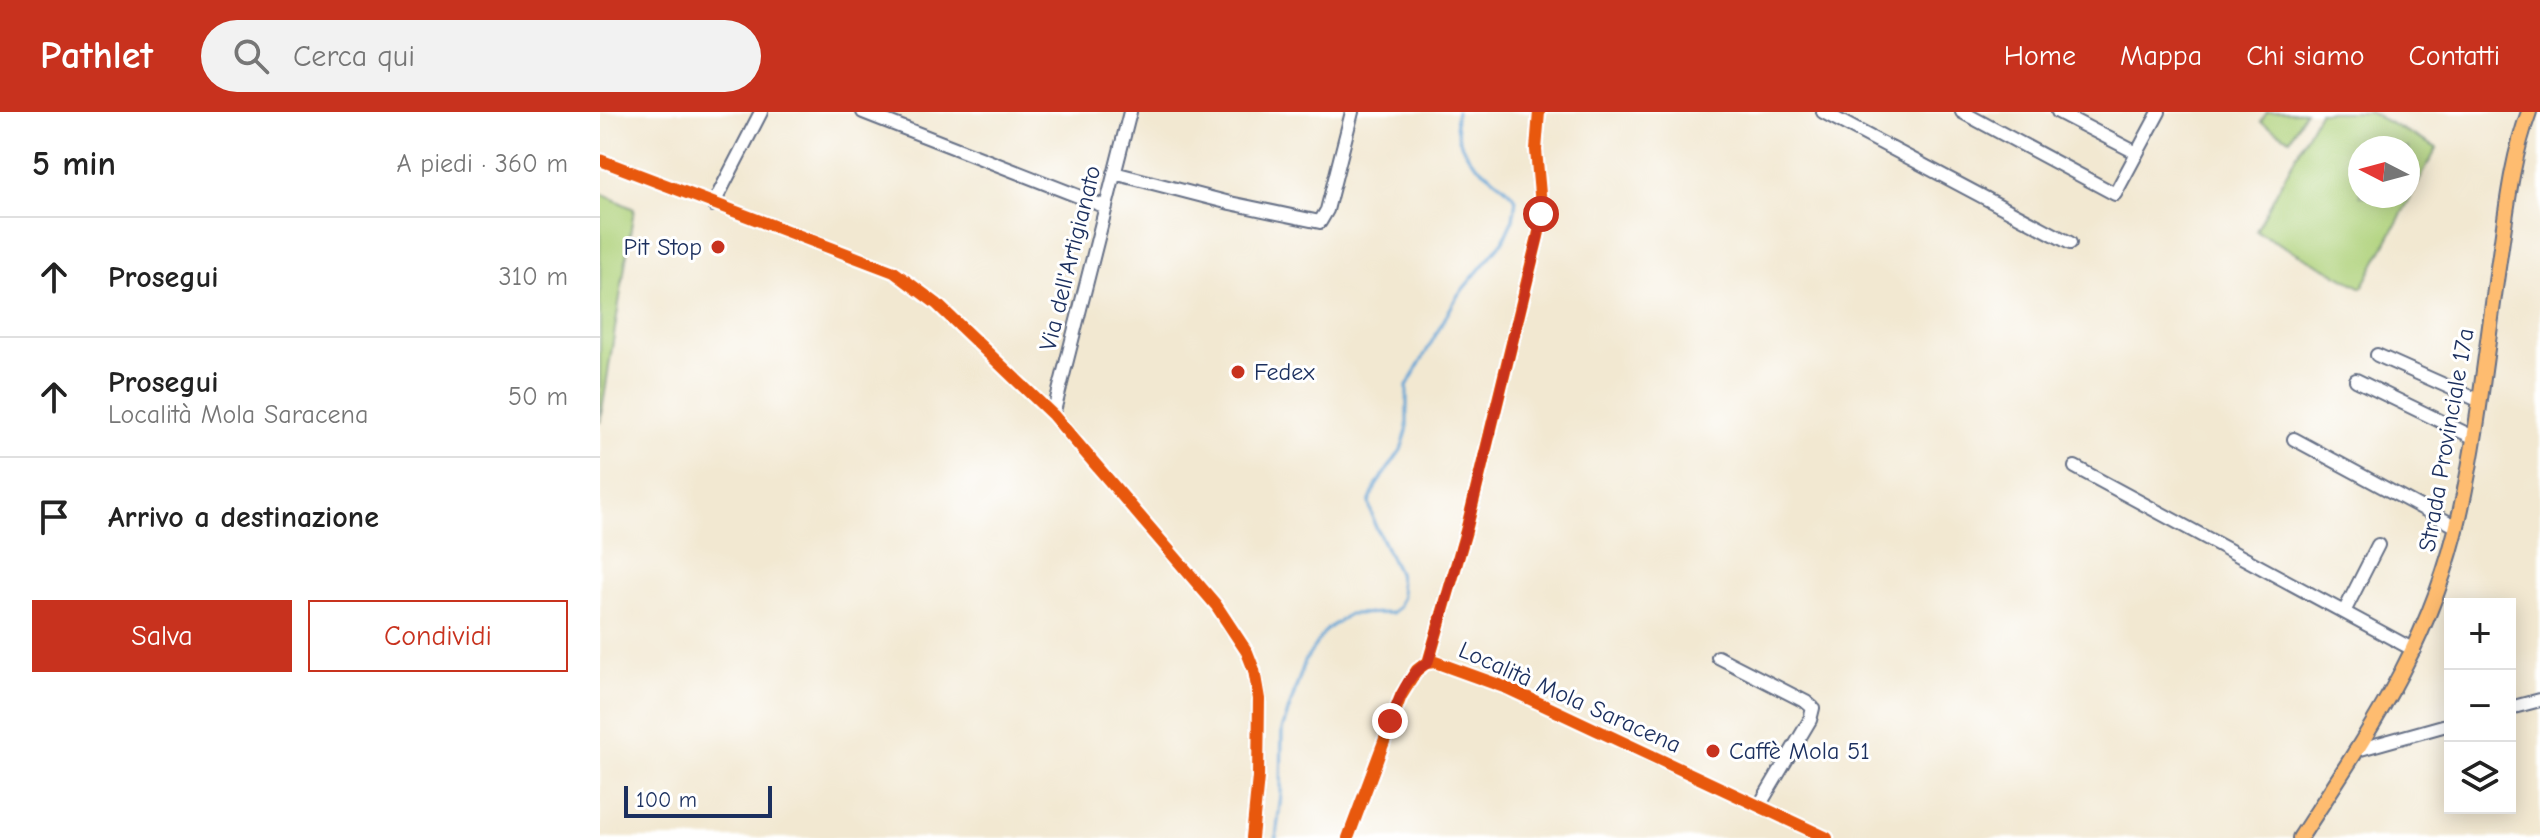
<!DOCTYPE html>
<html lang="it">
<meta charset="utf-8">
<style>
:root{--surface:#fff;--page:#f2f2f2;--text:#222;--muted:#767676;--line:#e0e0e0;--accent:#c8321e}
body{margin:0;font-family:"Comic Neue",sans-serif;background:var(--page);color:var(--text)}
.controls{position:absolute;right:24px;bottom:24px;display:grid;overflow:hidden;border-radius:0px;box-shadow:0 4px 20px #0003}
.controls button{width:72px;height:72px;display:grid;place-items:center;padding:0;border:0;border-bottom:2px solid var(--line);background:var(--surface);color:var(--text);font:40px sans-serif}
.compass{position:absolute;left:1748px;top:24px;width:72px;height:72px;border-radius:50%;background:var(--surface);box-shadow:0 4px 20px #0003;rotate:276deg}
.scale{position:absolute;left:24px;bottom:20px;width:148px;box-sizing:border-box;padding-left:8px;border:4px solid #1b2f5e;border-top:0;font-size:22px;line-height:28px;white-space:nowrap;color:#1b2f5e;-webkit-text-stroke:6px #fff;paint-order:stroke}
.stop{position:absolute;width:24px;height:24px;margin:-18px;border:6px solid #c8321e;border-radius:50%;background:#fff}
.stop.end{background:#c8321e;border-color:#fff;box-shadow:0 2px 8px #0008}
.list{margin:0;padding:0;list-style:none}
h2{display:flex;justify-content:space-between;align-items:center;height:104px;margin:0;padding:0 32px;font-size:34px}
h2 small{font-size:26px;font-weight:400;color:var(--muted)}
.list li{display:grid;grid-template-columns:52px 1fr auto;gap:24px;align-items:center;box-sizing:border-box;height:120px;padding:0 32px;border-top:2px solid var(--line)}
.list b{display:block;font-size:30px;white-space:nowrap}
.list p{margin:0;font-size:26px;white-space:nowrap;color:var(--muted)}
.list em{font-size:26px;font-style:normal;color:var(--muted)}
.actions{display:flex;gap:16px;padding:24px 32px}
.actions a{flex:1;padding:18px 0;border:2px solid var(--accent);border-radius:0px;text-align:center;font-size:28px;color:var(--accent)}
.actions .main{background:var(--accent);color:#fff}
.icon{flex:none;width:44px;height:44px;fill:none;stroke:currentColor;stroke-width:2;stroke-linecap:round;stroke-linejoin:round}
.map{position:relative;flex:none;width:1940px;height:726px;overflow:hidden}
header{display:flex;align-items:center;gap:48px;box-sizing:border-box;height:112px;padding:0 40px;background:var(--accent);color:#fff}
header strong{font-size:38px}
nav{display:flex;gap:44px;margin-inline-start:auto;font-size:28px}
.search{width:560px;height:72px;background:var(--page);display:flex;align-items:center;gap:20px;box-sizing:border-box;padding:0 28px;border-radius:44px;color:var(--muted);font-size:30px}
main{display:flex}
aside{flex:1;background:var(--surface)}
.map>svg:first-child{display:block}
.green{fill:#afd17a;stroke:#65806c;stroke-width:2;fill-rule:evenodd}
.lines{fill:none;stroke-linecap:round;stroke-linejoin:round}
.stream{stroke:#61a2d4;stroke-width:3}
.minor-casing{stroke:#667086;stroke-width:16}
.major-casing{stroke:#667086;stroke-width:18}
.minor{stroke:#fff;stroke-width:12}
.major{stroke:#febc70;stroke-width:14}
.cycleway-casing{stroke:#fff;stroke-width:17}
.cycleway{stroke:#e8590c;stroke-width:12}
.route{stroke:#c8321e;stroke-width:10}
.poi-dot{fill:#c8321e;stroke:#fff;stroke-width:3}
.labels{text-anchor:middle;stroke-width:6;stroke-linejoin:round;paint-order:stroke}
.poi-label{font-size:24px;fill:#1b2f5e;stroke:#fff;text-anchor:start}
.street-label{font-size:24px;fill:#1b2f5e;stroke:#fff}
</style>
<header>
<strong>Pathlet</strong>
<div class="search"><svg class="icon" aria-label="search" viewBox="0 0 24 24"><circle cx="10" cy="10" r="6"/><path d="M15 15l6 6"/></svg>Cerca qui</div>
<nav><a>Home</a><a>Mappa</a><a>Chi siamo</a><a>Contatti</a></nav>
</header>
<main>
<aside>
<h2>5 min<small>A piedi · 360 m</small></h2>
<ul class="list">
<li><svg class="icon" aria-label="ahead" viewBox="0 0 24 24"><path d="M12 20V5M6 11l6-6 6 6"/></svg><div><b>Prosegui</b></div><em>310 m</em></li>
<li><svg class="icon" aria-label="ahead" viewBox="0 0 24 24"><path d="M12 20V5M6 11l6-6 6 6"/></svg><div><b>Prosegui</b><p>Località Mola Saracena</p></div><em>50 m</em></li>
<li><svg class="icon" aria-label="arrive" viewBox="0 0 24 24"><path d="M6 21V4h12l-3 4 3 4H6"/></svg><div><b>Arrivo a destinazione</b></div></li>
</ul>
<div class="actions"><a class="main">Salva</a><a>Condividi</a></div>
</aside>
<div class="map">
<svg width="1940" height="726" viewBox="0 0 1940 726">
<rect width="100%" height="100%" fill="#fff"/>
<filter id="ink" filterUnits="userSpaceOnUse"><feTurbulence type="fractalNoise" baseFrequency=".0125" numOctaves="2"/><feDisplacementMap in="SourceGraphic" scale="16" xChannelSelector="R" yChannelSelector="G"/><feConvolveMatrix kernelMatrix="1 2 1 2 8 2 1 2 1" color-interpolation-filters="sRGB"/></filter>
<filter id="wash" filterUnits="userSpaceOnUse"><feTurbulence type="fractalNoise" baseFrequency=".006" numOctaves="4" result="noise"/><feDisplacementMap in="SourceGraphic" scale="32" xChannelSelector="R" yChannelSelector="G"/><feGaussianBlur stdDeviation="1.8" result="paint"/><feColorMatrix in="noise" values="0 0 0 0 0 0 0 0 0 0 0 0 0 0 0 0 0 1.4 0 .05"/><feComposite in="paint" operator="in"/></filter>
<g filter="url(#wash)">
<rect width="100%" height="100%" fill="#f2e8d1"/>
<path class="green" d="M1667 0H1705L1690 27 1661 10Z
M1719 0H1769L1837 36 1762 176 1656 119ZM1808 36V84H1760V36Z
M0 81 34 97 0 311Z"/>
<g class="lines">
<path class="stream" d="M676 726 681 683 682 618 705 549 725 519 749 502 792 501 798 496 802 484 798 461 774 411 769 391 776 374 801 338 807 319V274L858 183 903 129 913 107 916 87C895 60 865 57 857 19 856 11 854 8 857 0"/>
</g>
</g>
<g filter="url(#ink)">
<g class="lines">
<g class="minor-casing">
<path id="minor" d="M263 0 506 95
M1223 0 1470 131
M1362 0 1515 82 1559 0
M1458 0 1537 41
M0 48 294 160 337 192 453 303 616 493 647 540 654 558 659 587 658 665 652 726
M514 61 630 91 720 110 727 98 752 0
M113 93 161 0
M1777 243 1878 288
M1756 268 1873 325
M453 303 530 0
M1694 327 1857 415
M1475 355 1814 538
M1744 500 1778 433
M1118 545 1206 590 1213 596 1210 608 1159 694
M828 551 866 419 939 120 941 93 936 38 939 0
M1910 596 1940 588
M1757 638 1850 612
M748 726 801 584 817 558 826 551 835 550 907 576 1227 726"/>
</g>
<g class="major-casing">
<path id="major" d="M1700 726C1770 618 1832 529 1860 401 1879 316 1887 228 1900 142 1907 94 1912 46 1929 0"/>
</g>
<use href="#minor" class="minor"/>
<use href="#major" class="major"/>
<g class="cycleway-casing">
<path id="cycleway" d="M0 48 294 160 337 192 453 303 616 493 647 540 654 558 659 587 658 665 652 726
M828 551 866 419 939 120 941 93 936 38 939 0
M748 726 801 584 817 558 826 551 835 550 907 576 1227 726"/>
</g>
<use href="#cycleway" class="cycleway"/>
</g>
</g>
<g class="lines" filter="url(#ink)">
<path class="route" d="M790 609C799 589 807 560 828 551L866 419 938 125 941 102"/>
</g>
<g class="poi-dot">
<circle cx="118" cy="135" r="8"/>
<circle cx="638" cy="260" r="8"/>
<circle cx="1113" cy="639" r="8"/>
</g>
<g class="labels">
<g class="poi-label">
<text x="102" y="143" text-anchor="end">Pit Stop</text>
<text x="654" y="268">Fedex</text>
<text x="1129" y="647">Caffè Mola 51</text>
</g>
<g class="street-label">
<text transform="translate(470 146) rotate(-76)" y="8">Via dell'Artigianato</text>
<text transform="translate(1846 328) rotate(-80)" y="8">Strada Provinciale 17a</text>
<text transform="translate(970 585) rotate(24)" y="8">Località Mola Saracena</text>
</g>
</g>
</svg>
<div class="controls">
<button>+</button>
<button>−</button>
<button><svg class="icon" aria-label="layers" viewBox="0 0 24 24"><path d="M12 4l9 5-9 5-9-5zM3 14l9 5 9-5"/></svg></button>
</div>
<svg class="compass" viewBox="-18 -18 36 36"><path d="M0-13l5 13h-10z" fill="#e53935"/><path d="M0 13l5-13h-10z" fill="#767676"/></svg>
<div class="scale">100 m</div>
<div class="stop" style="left:941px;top:102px"></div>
<div class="stop end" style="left:790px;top:609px"></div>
</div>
</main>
